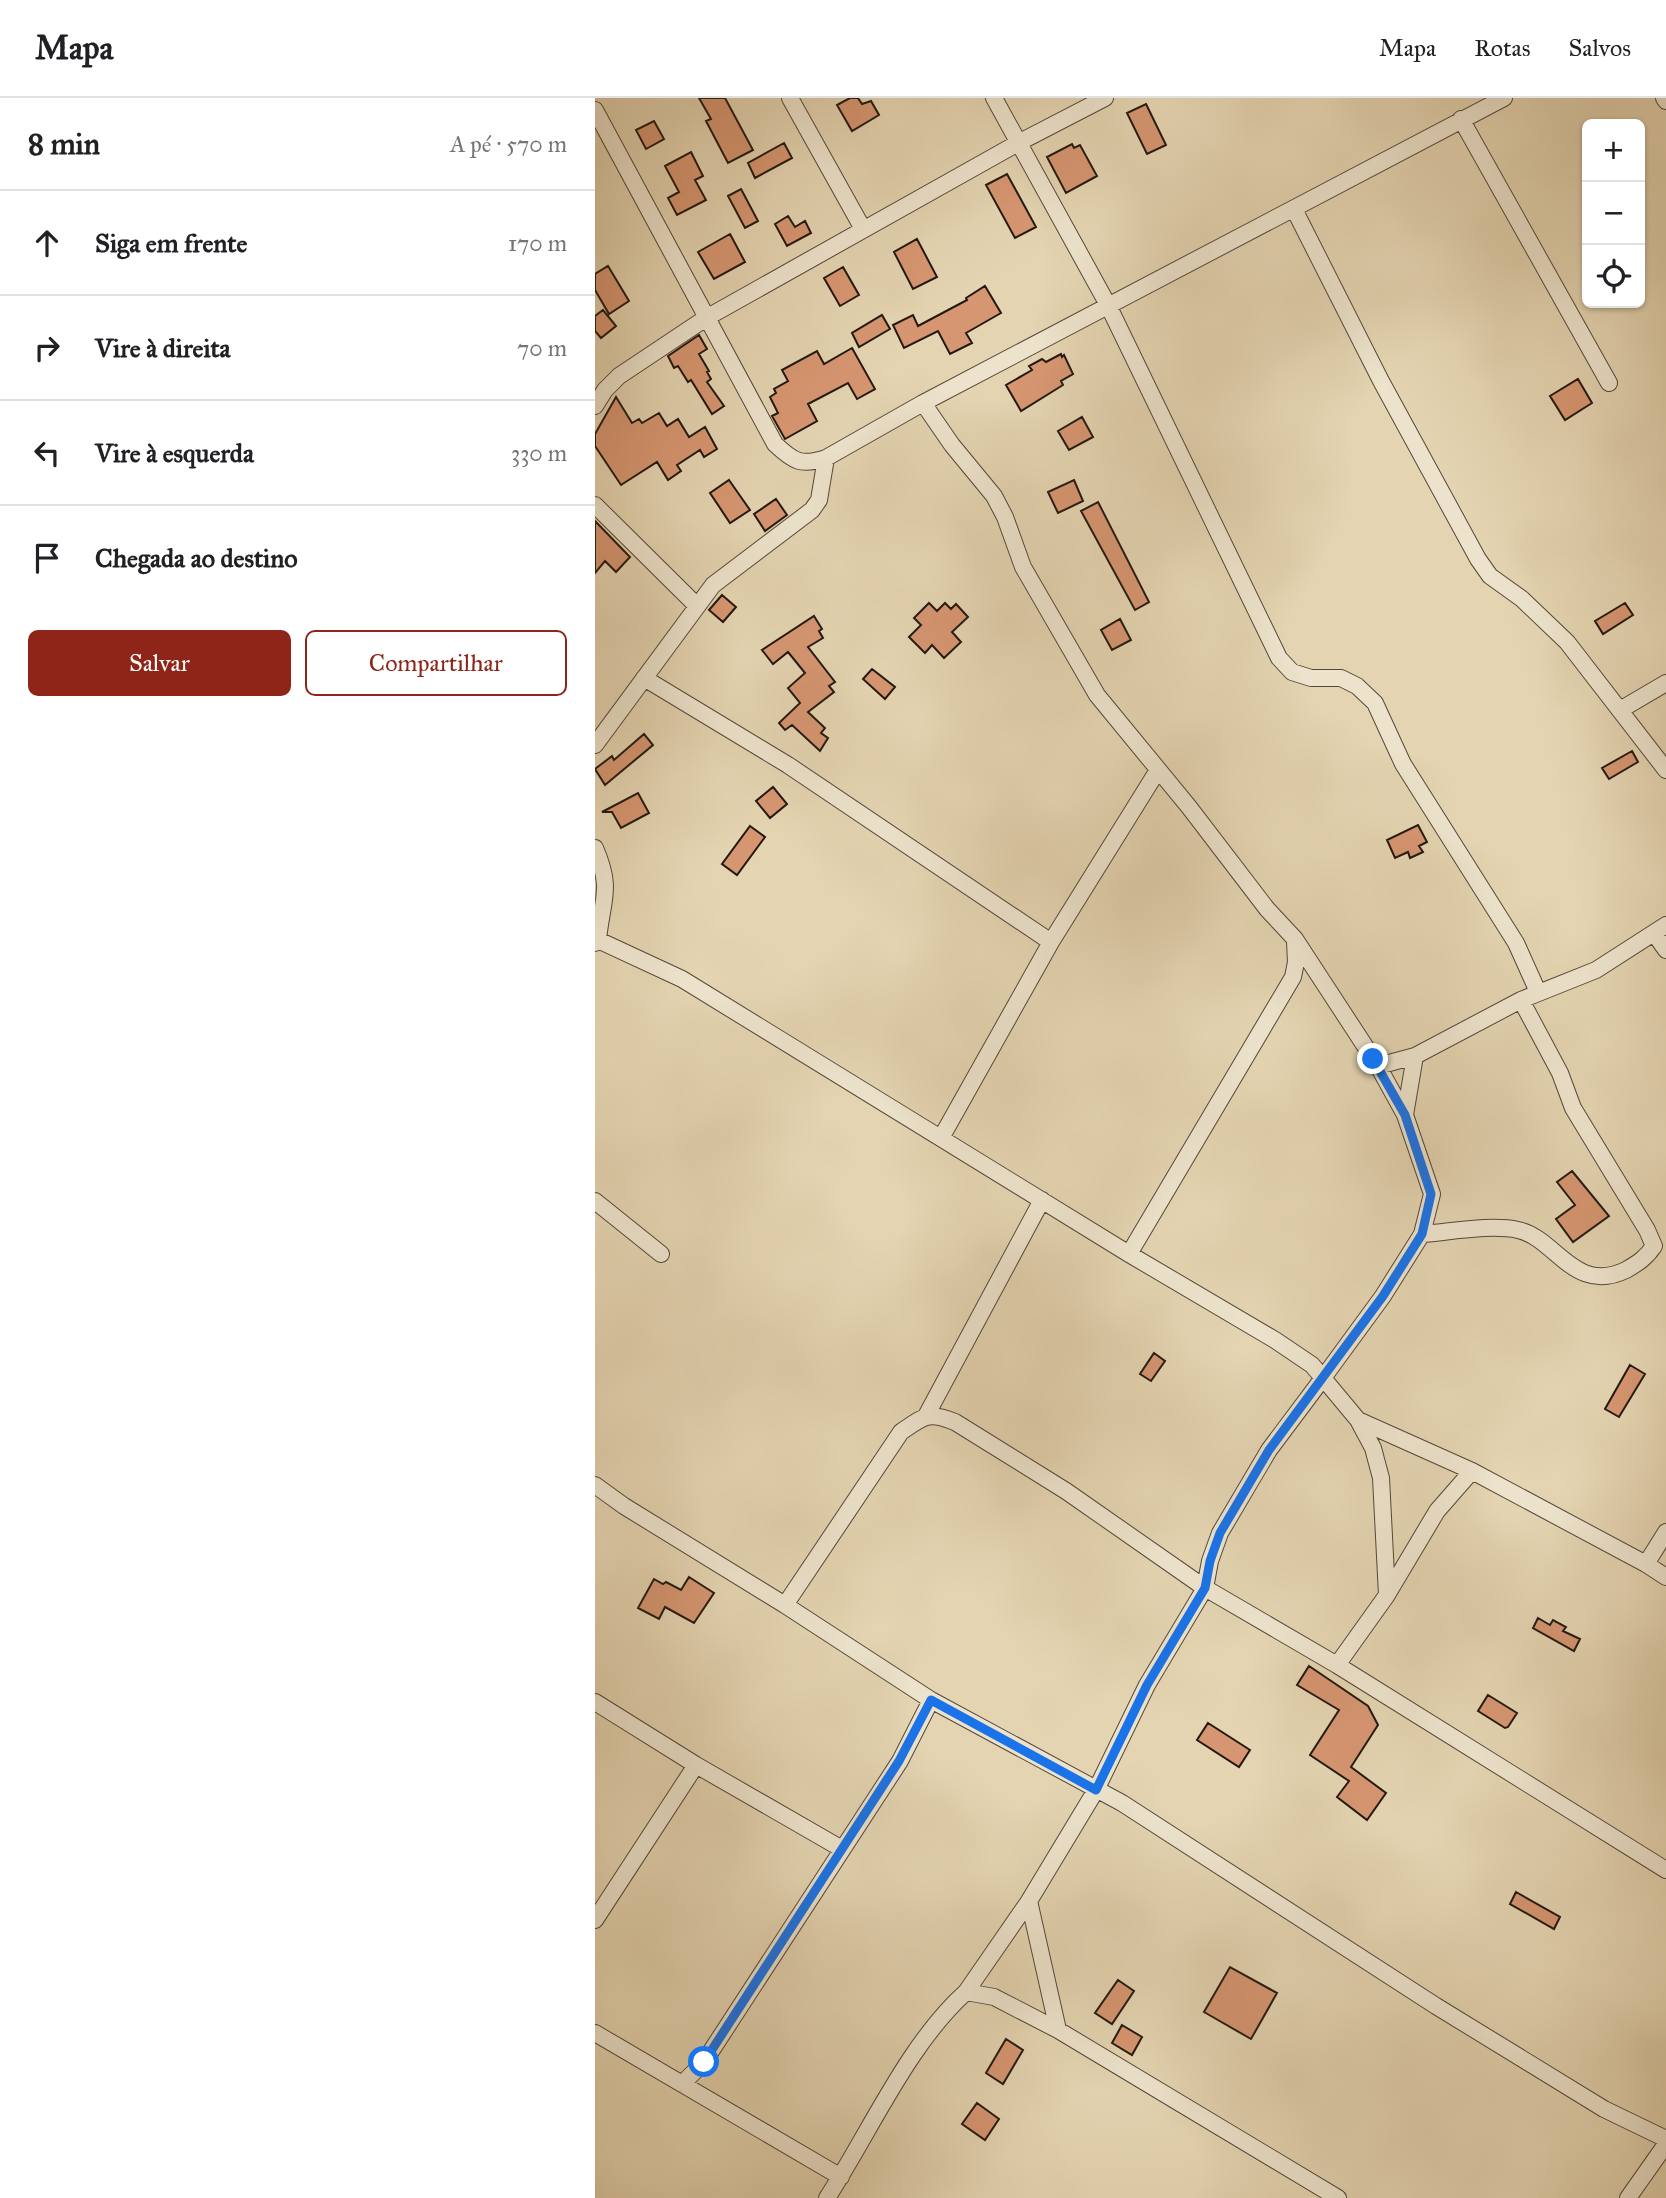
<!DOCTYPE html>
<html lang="pt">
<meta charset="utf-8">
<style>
:root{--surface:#fff;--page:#f2f2f2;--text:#202124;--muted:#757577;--line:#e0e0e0;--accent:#8f2418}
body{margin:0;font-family:"IM FELL Great Primer",serif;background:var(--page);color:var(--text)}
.controls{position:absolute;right:21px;top:21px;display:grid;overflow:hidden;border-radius:10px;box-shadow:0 2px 5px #0004}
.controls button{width:63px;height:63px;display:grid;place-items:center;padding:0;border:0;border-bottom:2px solid var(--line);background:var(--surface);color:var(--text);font:35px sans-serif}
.stop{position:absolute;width:21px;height:21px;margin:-16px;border:5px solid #1a73e8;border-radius:50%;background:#fff}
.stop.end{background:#1a73e8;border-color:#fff;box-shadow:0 2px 7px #0008}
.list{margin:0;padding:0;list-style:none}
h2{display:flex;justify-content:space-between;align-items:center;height:91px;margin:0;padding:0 28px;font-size:30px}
h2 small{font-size:23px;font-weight:400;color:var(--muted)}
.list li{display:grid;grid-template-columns:46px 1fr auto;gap:21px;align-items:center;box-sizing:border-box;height:105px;padding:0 28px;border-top:2px solid var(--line)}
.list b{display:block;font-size:26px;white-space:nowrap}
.list em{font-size:23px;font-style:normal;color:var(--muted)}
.actions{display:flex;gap:14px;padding:21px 28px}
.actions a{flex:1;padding:16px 0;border:2px solid var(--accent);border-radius:10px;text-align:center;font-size:24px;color:var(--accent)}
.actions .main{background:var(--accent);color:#fff}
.icon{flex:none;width:38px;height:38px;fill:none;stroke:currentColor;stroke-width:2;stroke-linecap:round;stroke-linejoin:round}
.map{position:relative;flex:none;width:1071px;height:2100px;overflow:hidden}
header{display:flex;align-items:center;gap:42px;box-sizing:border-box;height:98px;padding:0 35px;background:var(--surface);border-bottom:2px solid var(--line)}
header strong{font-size:33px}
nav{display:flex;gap:38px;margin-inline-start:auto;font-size:24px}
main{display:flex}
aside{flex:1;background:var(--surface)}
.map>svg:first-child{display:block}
.building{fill:#d69671;stroke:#231912;stroke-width:2}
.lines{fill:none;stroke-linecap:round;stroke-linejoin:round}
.minor-casing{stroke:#53483a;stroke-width:18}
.minor{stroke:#ede3cc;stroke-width:16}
.route{stroke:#1a73e8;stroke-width:9}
</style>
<header>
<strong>Mapa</strong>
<nav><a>Mapa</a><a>Rotas</a><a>Salvos</a></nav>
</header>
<main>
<aside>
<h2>8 min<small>A pé · 570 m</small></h2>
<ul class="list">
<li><svg class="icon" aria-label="ahead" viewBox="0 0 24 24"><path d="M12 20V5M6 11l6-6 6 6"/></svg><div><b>Siga em frente</b></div><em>170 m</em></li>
<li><svg class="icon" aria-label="right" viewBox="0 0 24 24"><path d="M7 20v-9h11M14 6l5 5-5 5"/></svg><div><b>Vire à direita</b></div><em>70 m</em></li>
<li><svg class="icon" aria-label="left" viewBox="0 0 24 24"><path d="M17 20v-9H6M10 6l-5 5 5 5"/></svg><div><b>Vire à esquerda</b></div><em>330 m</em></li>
<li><svg class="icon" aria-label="arrive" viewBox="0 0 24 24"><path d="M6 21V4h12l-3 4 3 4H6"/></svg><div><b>Chegada ao destino</b></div></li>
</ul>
<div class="actions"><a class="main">Salvar</a><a>Compartilhar</a></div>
</aside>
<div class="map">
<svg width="1071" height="2100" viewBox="0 0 1071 2100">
<rect width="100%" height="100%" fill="#e4d4b1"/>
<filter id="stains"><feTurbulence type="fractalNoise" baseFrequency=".00286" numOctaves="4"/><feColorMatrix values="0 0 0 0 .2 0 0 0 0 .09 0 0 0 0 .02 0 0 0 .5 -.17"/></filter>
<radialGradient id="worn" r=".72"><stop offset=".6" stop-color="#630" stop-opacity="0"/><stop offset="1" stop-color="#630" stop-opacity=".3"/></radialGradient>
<path class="building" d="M104 0H130L158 52 133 65 111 23 116 21Z
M255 0H263L267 6 276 3 284 17 257 33 242 7Z
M551 6 571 47 552 56 532 15Z
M59 23 69 41 51 51 41 32Z
M189 45 197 60 160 80 153 65Z
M477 46 479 50 485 47 502 78 471 95 452 59Z
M96 54 108 78 100 82 111 102 82 117 73 100 84 94 70 68Z
M412 76 441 129 420 140 391 87Z
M146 91 163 123 150 130 133 98Z
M193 118 200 129 210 123 216 135 192 148 180 126Z
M135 136 150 164 119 181 103 154Z
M322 141 342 179 318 191 299 154Z
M13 168 34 203 14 216 0 192V176Z
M248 169 264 197 245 208 229 180Z
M390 188 406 215 371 235 377 245 355 256 343 233 309 250 298 227 318 217 323 228 372 202 371 200Z
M8 212 21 228 6 240 0 233V218Z
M287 217 295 231 264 249 257 235Z
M104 237 112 251 104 256 114 273 112 274 116 281 112 284 129 308 117 316 96 282 93 284 83 268 79 270 73 258Z
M257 250 280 291 262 301 253 285 213 306 222 323 190 341 177 318 183 315 175 299 181 295 179 291 193 283 187 272 222 253 229 266Z
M466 256 467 259 469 257 478 276 466 283 468 287 426 313 411 287 437 272 434 268 447 261 451 264Z
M983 281 997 305 970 322 955 298Z
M21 299 37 325 44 321 47 325 64 315 72 328 83 321 94 339 110 329 122 351 109 359 105 352 82 367 86 373 73 382 62 364 26 387 0 348V336Z
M487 319 498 339 474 352 463 333Z
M134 382 155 412 135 425 115 395Z
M479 382 488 403 463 415 453 394Z
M181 401 192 417 170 433 159 416Z
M503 404 554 504 540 512 486 413Z
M0 423 35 459 21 474 10 463 0 475Z
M127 497 141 509 128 524 114 512Z
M334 505 342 513 350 505 356 511 361 506 373 519 357 534 366 544 349 560 337 547 330 555 314 539 326 527 319 520Z
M1030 505 1038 517 1008 536 1000 523Z
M219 518 227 531 224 533 228 540 213 549 240 584 234 588 239 594 213 614 230 630 226 635 233 640 225 653 197 627 190 632 184 625 205 605 193 590 210 575 193 554 178 566 167 552Z
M525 521 536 542 517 552 506 532Z
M277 571 300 589 290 601 268 581Z
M49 636 58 647 10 687 0 671 17 658 19 662Z
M1037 653 1043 664 1014 681 1007 670Z
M178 689 192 706 175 720 161 703Z
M43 695 54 715 26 730 17 714H7Z
M823 727 832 744 824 748 828 754 815 760 813 754 800 760 792 742Z
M155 728 170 739 142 777 127 766Z
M977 1073 1014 1118 978 1144 961 1121 980 1107 962 1084Z
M559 1255 570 1263 556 1283 545 1276Z
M1035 1267 1050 1276 1024 1319 1010 1311Z
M94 1479 119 1495 99 1525 70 1509 64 1521 43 1510 59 1481 68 1486 71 1484 86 1492Z
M943 1520 955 1527 958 1522 971 1529 968 1533 985 1541 979 1553 938 1530Z
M714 1568 773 1608 783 1627 756 1669 791 1695 772 1722 742 1699 754 1683 715 1657 744 1612 702 1587Z
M893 1597 922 1615 913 1629 910 1630 883 1613Z
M613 1625 655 1652 644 1669 602 1642Z
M921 1794 965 1819 959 1831 915 1806Z
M635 1869 682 1895 656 1941 609 1914Z
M523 1882 539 1893 517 1926 500 1915Z
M527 1927 547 1939 537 1957 517 1945Z
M411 1941 428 1952 408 1986 391 1975Z
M382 2005 404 2021 390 2042 367 2026Z"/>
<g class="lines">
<g class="minor-casing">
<path id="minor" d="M195 0 268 131
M399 0 513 207 684 560 697 574 716 580H746L762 588 780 605 808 666 921 845 943 894
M1069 0 1071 3
M0 12 180 346C199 364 206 368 231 360L328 305 909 0
M866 21 1014 285
M699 111 786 283 883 461 895 478 927 501 972 544 1071 672
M328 305 357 347 399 398 410 419 428 469 502 597 594 709 672 811 700 841 783 968 820 958 926 902 1001 872 1071 827
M0 308 10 292 24 278 111 220 423 45 510 0
M0 407 102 508
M49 580 193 667 456 844 563 672
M1025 612 1071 585
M0 647 118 487 217 412 224 402 231 360
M0 750C18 791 7 801 3 842
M1059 835 1071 852
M0 845 3 842 87 881 534 1156 680 1242 717 1267 728 1280 674 1352 625 1435 615 1463 610 1490 742 1567 1071 1772
M810 1017 820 958
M346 1040 456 844
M0 1103 66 1156
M827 1136C855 1134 896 1126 923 1132 961 1140 979 1197 1031 1172 1043 1165 1051 1160 1059 1148L1052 1132 978 1010 965 975 926 902
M534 1156 698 879 701 864 700 844
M331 1318 447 1102
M763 1322 877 1373 1051 1466 1071 1479
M0 1387 29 1408 190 1507 336 1602 527 1705 841 1908 1009 2011 1071 2041
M1051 1466 1071 1434
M792 1497 842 1413 877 1373
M190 1507 306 1334C329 1318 333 1313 360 1324L471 1393 610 1490 552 1587 501 1692 434 1803 371 1894
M742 1567 792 1497 786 1380 778 1350 763 1322 728 1280 788 1198 827 1136 837 1096 810 1017 783 968
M0 1604 101 1667 247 1751
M434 1803 463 1932 743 2100
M0 1822 101 1667
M0 1935 246 2079
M87 1986 109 1964 305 1663 336 1602
M232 2100C275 2034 313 1946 371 1894L399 1899 463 1932
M1033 2100 1071 2046"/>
</g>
<use href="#minor" class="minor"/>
</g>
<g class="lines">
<path class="route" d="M109 1964 304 1663 336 1602 501 1692 552 1587 610 1490 615 1463 625 1435 674 1352 788 1198 827 1136 836 1096 810 1017 778 961"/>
</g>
<rect width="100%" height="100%" filter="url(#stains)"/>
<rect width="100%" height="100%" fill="url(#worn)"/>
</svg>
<div class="controls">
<button>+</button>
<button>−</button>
<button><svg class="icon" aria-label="locate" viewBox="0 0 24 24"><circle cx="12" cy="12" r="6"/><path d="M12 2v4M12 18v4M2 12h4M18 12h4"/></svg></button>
</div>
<div class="stop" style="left:109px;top:1964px"></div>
<div class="stop end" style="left:778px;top:961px"></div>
</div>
</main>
